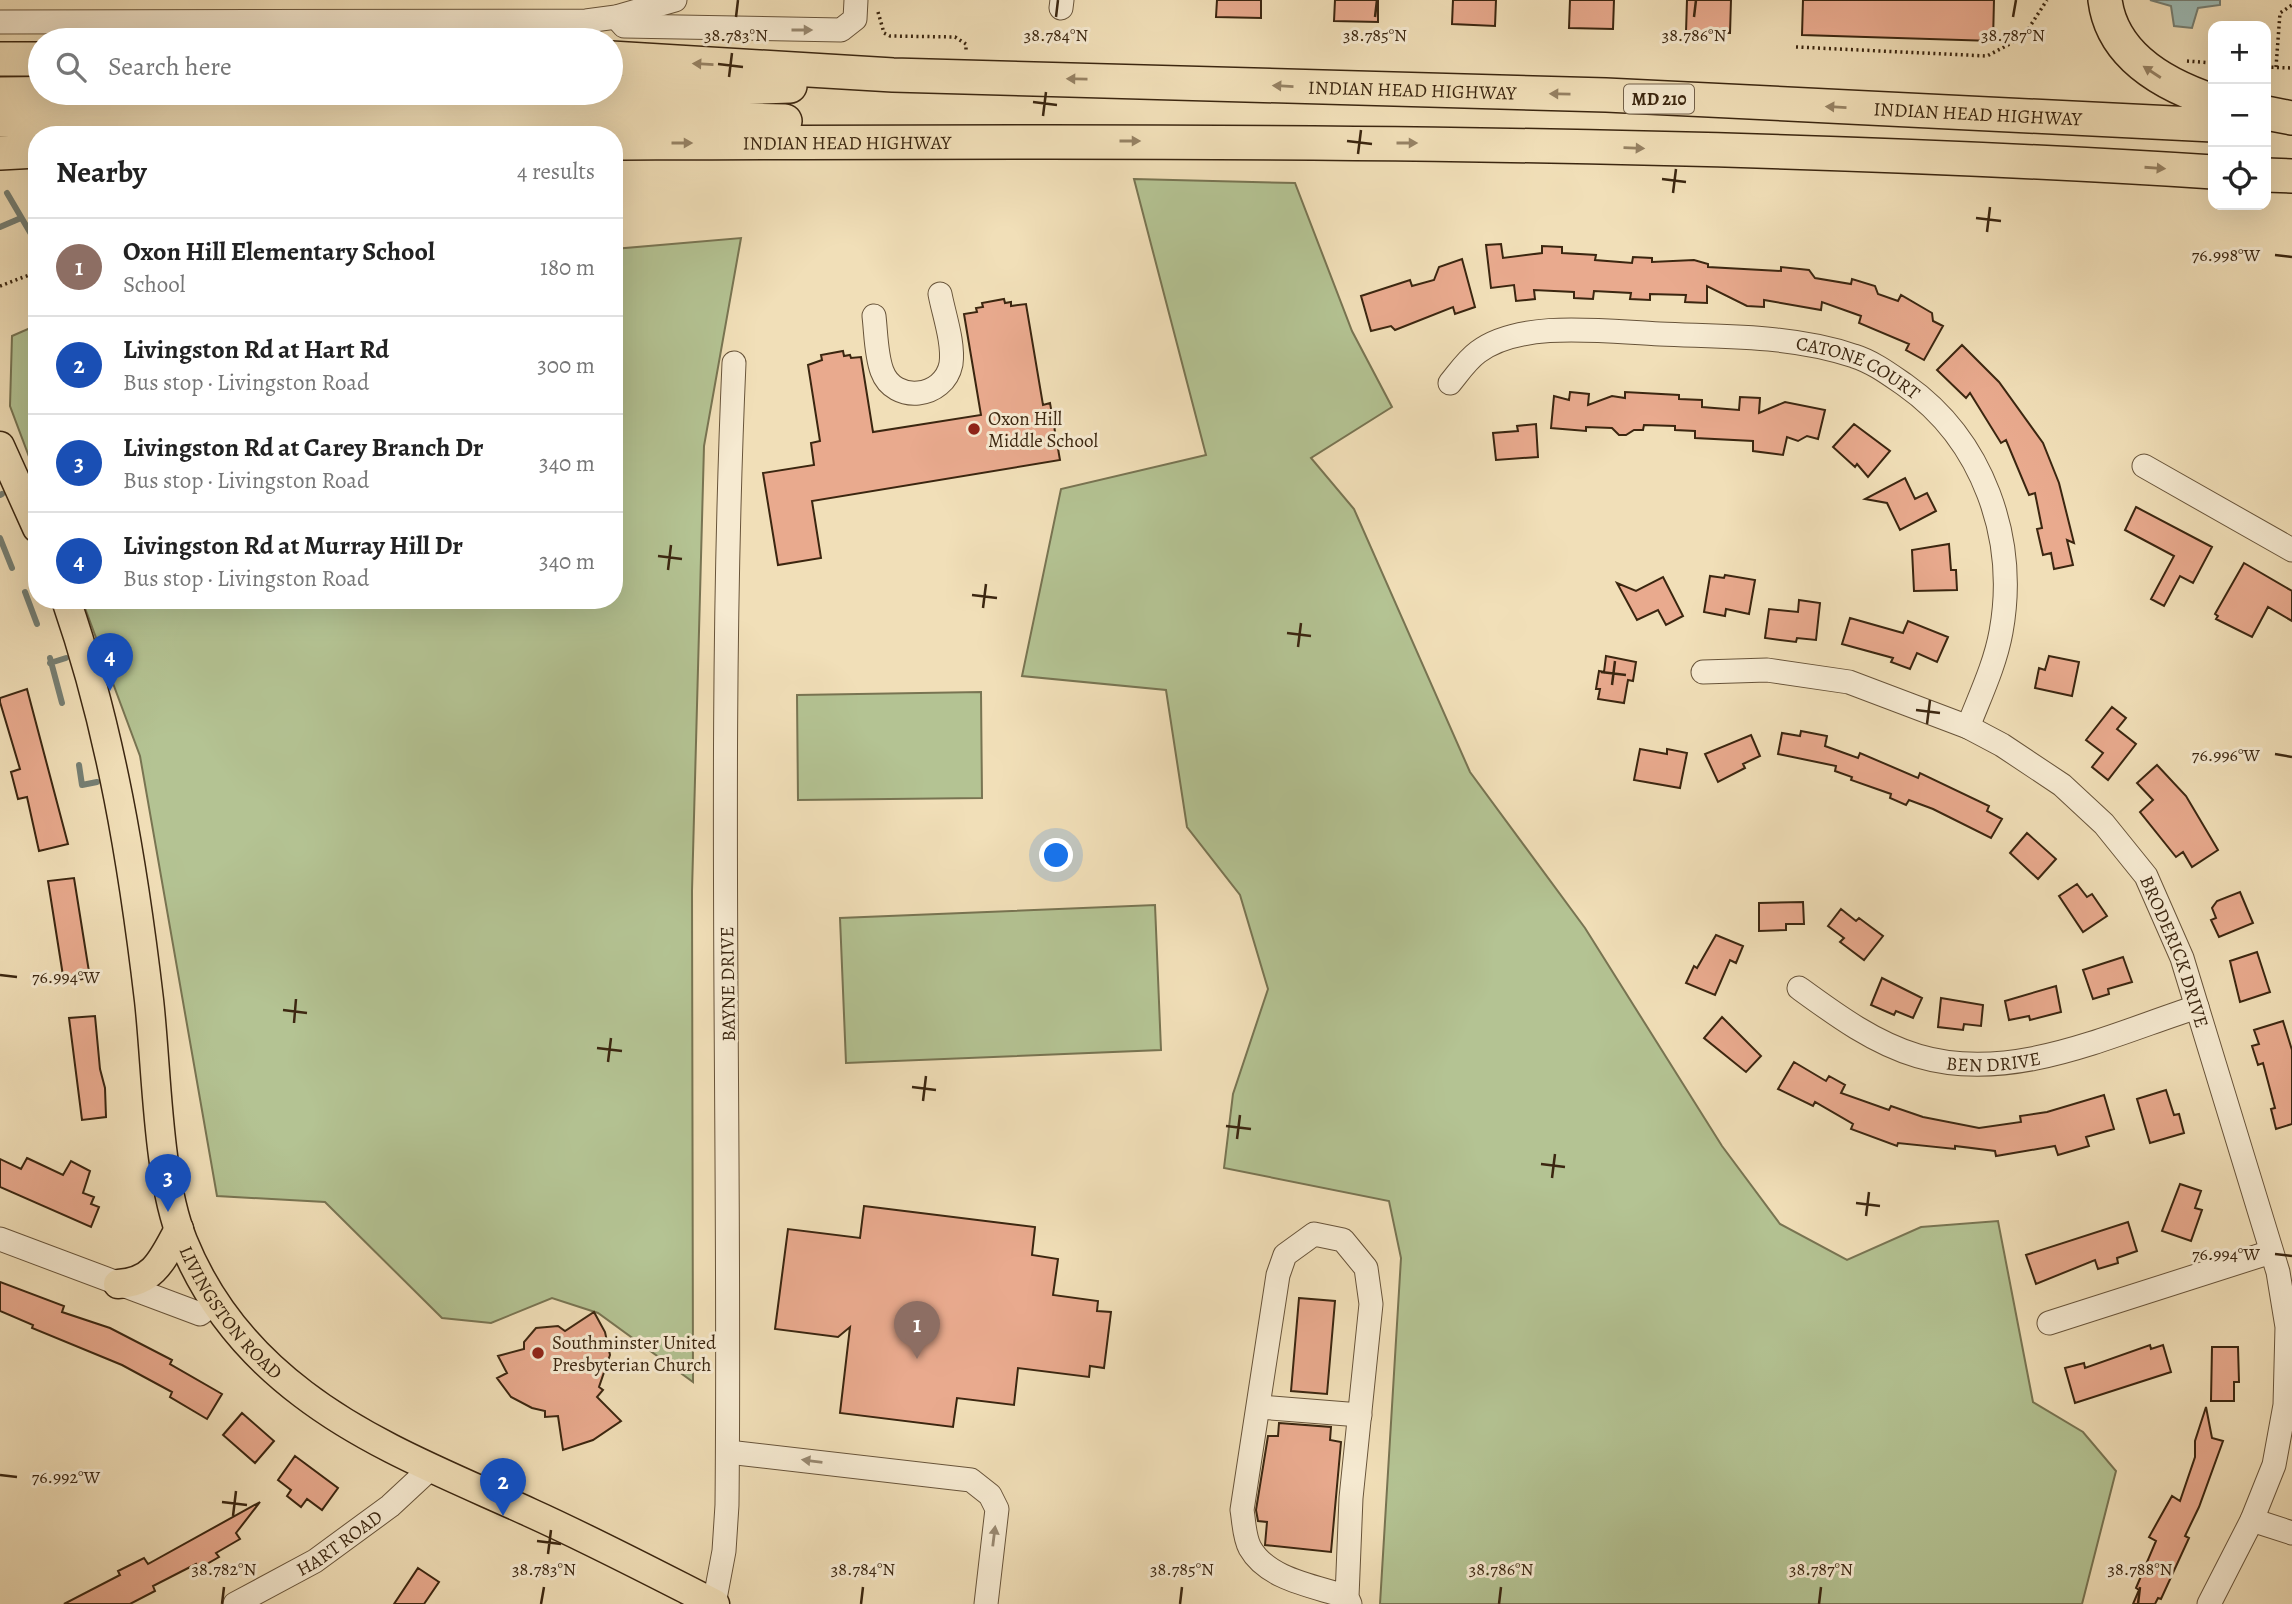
<!DOCTYPE html>
<meta charset="utf-8">
<style>
:root{--surface:#fff;--page:#f2f2f2;--text:#222;--muted:#767676;--line:#e0e0e0;--accent:#8f2418}
body{margin:0;font-family:Alegreya,serif;background:var(--page);color:var(--text)}
.controls{position:absolute;right:21px;top:21px;display:grid;overflow:hidden;border-radius:14px;box-shadow:0 7px 28px #0002}
.controls button{width:63px;height:63px;display:grid;place-items:center;padding:0;border:0;border-bottom:2px solid var(--line);background:var(--surface);color:var(--text);font:35px sans-serif}
.you{position:absolute;left:1057px;top:856px;width:24px;height:24px;margin:-18px;border:5px solid #fff;border-radius:50%;background:#1a73e8;box-shadow:0 0 0 10px #1a73e833}
.badge{display:grid;place-items:center;width:46px;height:46px;border-radius:50%;background:var(--accent);color:#fff;font-size:23px;font-weight:700}
.pin{position:absolute;translate:-50% -58px;filter:drop-shadow(0 2px 4px #0008)}
.pin::after{content:'';position:absolute;top:37px;width:24px;height:21px;background:inherit;clip-path:polygon(0 0,100% 0,50% 100%)}
.list{margin:0;padding:0;list-style:none}
h2{display:flex;justify-content:space-between;align-items:center;height:91px;margin:0;padding:0 28px;font-size:30px}
h2 small{font-size:23px;font-weight:400;color:var(--muted)}
.list li{display:grid;grid-template-columns:46px 1fr auto;gap:21px;align-items:center;box-sizing:border-box;height:98px;padding:0 28px;border-top:2px solid var(--line)}
.list b{display:block;font-size:26px;white-space:nowrap}
.list p{margin:0;font-size:23px;white-space:nowrap;color:var(--muted)}
.list em{font-size:23px;font-style:normal;color:var(--muted)}
.icon{flex:none;width:38px;height:38px;fill:none;stroke:currentColor;stroke-width:2;stroke-linecap:round;stroke-linejoin:round}
.map{position:relative;flex:none;width:2292px;height:1604px;overflow:hidden}
.search{position:absolute;background:var(--surface);box-shadow:0 7px 28px #0002;left:28px;top:28px;width:595px;height:77px;display:flex;align-items:center;gap:18px;box-sizing:border-box;padding:0 24px;border-radius:38px;color:var(--muted);font-size:26px}
.panel{position:absolute;background:var(--surface);box-shadow:0 7px 28px #0002;left:28px;top:126px;width:595px;height:483px;border-radius:28px}
.map>svg:first-child{display:block}
.green{fill:#b4c393;stroke:#787452;stroke-width:2}
.water{fill:#9cbbb6;stroke:#757f74;stroke-width:2}
.lines{fill:none;stroke-linecap:round;stroke-linejoin:round}
.stream{stroke:#757f74;stroke-width:6}
.building{fill:#e9aa8e;stroke:#3b2610;stroke-width:2}
.minor-casing{stroke:#68543a;stroke-width:25}
.major-casing{stroke:#3b2610;stroke-width:31}
.highway-casing{stroke:#3b2610;stroke-width:36}
.path{stroke:#3b2610;stroke-width:3.5;stroke-dasharray:2 3.5;stroke-linecap:butt}
.minor{stroke:#f6ead1;stroke-width:23}
.major{stroke:#f1dfb8;stroke-width:28}
.highway{stroke:#f1dfb8;stroke-width:33}
.oneway{fill:#988870}
.oneway2{fill:#968264}
.ticks{fill:none;stroke:#3b2610;stroke-width:2.5}
.poi-dot{fill:#8f2418;stroke:#f6ead1;stroke-width:2.5}
.labels{text-anchor:middle;stroke-width:6;stroke-linejoin:round;paint-order:stroke}
.shield{fill:#f6ead1;stroke:#73614a;stroke-width:2}
.shield-label{font-size:18px;font-weight:bold;fill:#3b2610}
.street-label{font-size:19px;fill:#3b2610;stroke:#f6ead1}
.poi-label{font-size:19px;fill:#3b2610;stroke:#f6ead1;text-anchor:start}
.ticks-label{font-size:18px;text-anchor:middle;fill:#3b2610;stroke:#f6ead1;stroke-width:6;stroke-linejoin:round;paint-order:stroke}
</style>
<div class="map">
<svg width="2292" height="1604" viewBox="0 0 2292 1604">
<rect width="100%" height="100%" fill="#f1dfb8"/>
<filter id="stains"><feTurbulence type="fractalNoise" baseFrequency=".00286" numOctaves="4"/><feColorMatrix values="0 0 0 0 .2 0 0 0 0 .09 0 0 0 0 .02 0 0 0 .5 -.17"/></filter>
<radialGradient id="worn" r=".72"><stop offset=".6" stop-color="#630" stop-opacity="0"/><stop offset="1" stop-color="#630" stop-opacity=".3"/></radialGradient>
<path class="green" d="M1134 179 1295 183 1352 331 1392 407 1311 458 1354 509 1470 772 1585 928 1722 1146 1780 1224 1847 1260 1921 1227 1998 1221 2033 1402 2083 1432 2116 1471 2082 1604H1380L1401 1258 1389 1201 1224 1168 1233 1094 1268 989 1240 895 1187 827 1166 690 1022 676 1061 489 1206 455Z
M741 238 704 446 692 891 693 1382 598 1313 552 1298 491 1323 442 1318 325 1202 217 1196 140 756 82 600H614V249Z
M37 325V478L10 406 12 336Z
M981 692 982 798 798 800 797 695Z
M1155 905 1161 1050 846 1063 840 918Z"/>
<path class="water" d="M2150 0H2220V5L2198 8 2192 28 2174 26 2171 6Z"/>
<g class="lines">
<path class="stream" d="M7 193 31 234
M0 227 21 218
M0 495 2 494
M0 538 12 568
M25 592 37 624
M50 658 62 703
M50 663 66 658
M79 765 82 785 97 782"/>
</g>
<path class="building" d="M1217 0H1261V18L1216 17Z
M1335 0H1378V22L1334 21Z
M1453 0H1496L1495 26 1452 24Z
M1570 0H1614L1613 29 1569 28Z
M1687 0H1731L1730 33 1686 32Z
M1803 0H1994L1993 41 1802 35Z
M1501 244 1503 258 1542 253V246L1562 247V253L1596 255 1595 260 1632 263 1633 257 1652 258V262L1694 260 1708 264V267L1781 271V267L1809 270 1815 278 1851 284 1852 279 1875 286 1878 294 1898 301 1901 295 1932 313 1933 321 1943 326 1924 360 1906 350 1909 344 1859 323 1861 316 1822 302 1821 310 1764 300V307L1747 306 1707 286V303L1685 302 1686 295 1650 294V300L1630 299 1631 293 1594 291 1593 299 1574 298V292L1534 290 1535 299 1516 301 1514 285 1491 288 1486 245Z
M1462 259 1475 307 1455 314 1453 307 1395 330 1391 326 1371 331 1361 296 1410 280 1412 286 1434 280 1439 267Z
M1004 299 1005 303 1011 302V306L1026 304 1043 405 1050 403 1060 460 812 501 821 558 778 565 763 473 814 465 811 443 820 441 808 365 822 360 821 355 843 351 844 356 850 355 851 358 861 357 873 432 981 415 964 314 977 312 976 308 983 307 982 303Z
M1962 345 1999 382 2043 443 2059 483 2074 543 2067 540 2073 565 2054 569 2051 553 2043 555 2037 529 2042 528 2035 493 2029 495 2006 440 2001 443 1970 393 1966 398 1937 370Z
M1570 392 1589 394 1588 405 1612 396 1625 398V392L1679 395V399L1702 400V407L1739 410 1740 397 1760 398 1759 413 1785 402 1825 410 1818 439 1807 436 1798 441 1787 437 1783 455 1753 451V441L1695 438V431L1675 430V426L1644 425 1643 430H1634L1626 435H1619L1612 428 1586 427V431L1551 428 1554 396 1569 400Z
M1536 424 1538 457 1496 460 1493 433 1518 431 1517 426Z
M1854 424 1890 451 1868 477 1857 464 1855 467 1833 447Z
M1905 478 1915 499 1927 493 1936 511 1900 530 1887 503 1865 499Z
M2136 507 2212 547 2193 583 2180 576 2164 606 2151 599 2174 556 2125 530Z
M1949 544 1951 570H1956L1957 590 1914 591 1912 550Z
M2244 563 2292 591V621L2268 607 2252 637 2216 619 2218 616 2215 614Z
M1725 575 1755 580 1749 614 1726 609 1725 616 1704 612 1710 576 1724 578Z
M1663 577 1683 616 1666 625 1658 610 1637 620 1617 583 1636 591Z
M1799 600 1820 603 1816 640 1797 638 1796 642 1765 638 1769 609 1798 612Z
M1850 618 1903 633 1908 621 1948 637 1937 662 1917 653 1910 669 1891 662 1893 658 1842 644Z
M1606 656 1636 662 1633 681 1628 680 1624 703 1598 699 1600 689H1596L1599 671 1604 672Z
M2049 656 2079 662 2072 696 2035 688 2039 668 2045 670Z
M27 689 68 844 39 851 27 797 18 799 11 772 20 769 0 702V698Z
M2112 707 2126 718 2117 729 2136 744 2108 780 2092 767 2103 753 2086 740Z
M1801 731 1827 736 1825 746 1858 758 1860 753 1918 778 1920 773 1989 806 1987 811 2002 819 1991 838 1933 809 1909 800 1906 805 1890 798 1891 794 1851 780 1852 777 1835 771 1836 766 1778 754 1782 733 1800 736Z
M1751 735 1760 756 1743 764 1745 768 1718 782 1705 754Z
M1640 749 1667 754V749L1687 753 1680 788 1634 780Z
M2157 765 2186 796 2218 850 2192 867 2183 852 2176 857 2140 812 2153 800 2137 783Z
M2027 833 2056 859 2038 879 2010 853Z
M74 878 90 978 64 982 48 881Z
M2077 884 2087 897 2092 894 2107 916 2083 932 2059 896Z
M2240 892 2253 923 2219 937 2211 920 2216 918 2212 908 2217 901Z
M1803 902 1804 924H1786V930L1759 931V903Z
M1841 909 1856 921 1859 918 1883 936 1864 960 1840 942 1844 938 1828 926Z
M1716 935 1743 946 1736 963 1730 960 1715 995 1686 983 1694 966 1697 968Z
M2257 952 2270 992 2240 1002 2230 961Z
M2123 957 2132 982 2108 989 2109 994 2093 999 2083 970Z
M1882 978 1922 998 1913 1018 1896 1011 1894 1015 1871 1005Z
M2056 986 2061 1012 2030 1020 2029 1016 2009 1020 2005 1001Z
M1941 998 1983 1005 1981 1026 1964 1024 1963 1030 1938 1027Z
M95 1016 100 1069 105 1088 106 1117 82 1120 69 1018Z
M1722 1017 1761 1056 1746 1072 1704 1038Z
M2283 1021 2292 1050V1124L2276 1129 2271 1109 2275 1108 2263 1063 2258 1065 2252 1046 2259 1044 2254 1030Z
M1794 1062 1826 1081 1829 1076 1845 1085 1841 1093 1889 1110 1891 1106 1923 1117 1979 1128 2021 1122 2020 1116 2047 1112 2104 1095 2114 1129 2086 1137 2089 1146 2058 1155 2055 1146 1996 1156 1995 1151 1955 1146V1149L1898 1143 1897 1146 1851 1129 1853 1124 1815 1102 1813 1106 1778 1089Z
M2166 1090 2174 1115 2179 1114 2184 1133 2150 1143 2137 1099Z
M27 1158 63 1175 71 1161 90 1171 83 1193 94 1197 91 1204 99 1207 91 1227 0 1187V1159L21 1169Z
M2180 1184 2201 1191 2195 1208 2202 1210 2191 1241 2162 1231Z
M864 1206 1035 1227 1032 1255 1058 1259 1053 1295 1098 1301 1097 1311 1111 1312 1104 1368 1090 1366 1089 1377 1018 1368 1014 1405 957 1398 953 1427 840 1413 850 1327 838 1337 775 1329 788 1229 860 1238Z
M2128 1222 2137 1251 2117 1258 2118 1263 2098 1269 2095 1260 2036 1284 2026 1255Z
M0 1282 64 1306 62 1312 110 1328 172 1360 170 1364 222 1394 207 1419 170 1397 172 1392 122 1365 32 1328 33 1325 0 1311Z
M1299 1298 1335 1301 1327 1394 1291 1391Z
M594 1312 605 1332 610 1355 599 1387 603 1390 597 1397 621 1421 593 1440 563 1450 558 1416 545 1417V1411L532 1408 511 1397 497 1378 507 1373 498 1356 524 1349V1342L536 1328 558 1326 565 1331Z
M2150 1345 2151 1349 2163 1345 2171 1372 2075 1403 2065 1368 2084 1363 2085 1368Z
M2212 1347H2238L2239 1382H2234V1401H2211Z
M2206 1407 2212 1438 2223 1441 2199 1507 2185 1536 2189 1538 2161 1599 2158 1598 2155 1604H2133L2139 1590 2136 1588 2156 1541 2149 1537 2172 1496 2180 1501 2195 1457V1441Z
M242 1413 274 1441 255 1463 223 1435Z
M1279 1423 1331 1427 1330 1440 1341 1442 1331 1552 1265 1545 1267 1522 1258 1521 1256 1510 1268 1436H1278Z
M295 1456 338 1488 322 1510 307 1499 301 1507 287 1496 291 1490 278 1480Z
M260 1502 236 1533 240 1539 216 1553 219 1557 198 1569 196 1564 153 1586 155 1591 130 1604H64L120 1575 118 1571 144 1558 148 1564Z
M418 1568 439 1582 424 1604H394Z"/>
<g class="lines">
<g class="minor-casing">
<g id="minor">
<path d="M1061 8 1062 0"/>
<path d="M616 17 624 26 841 30 855 19 856 0"/>
<path d="M0 22 586 21 616 17 675 0"/>
<path d="M874 316C876 333 876 355 882 371 894 404 944 399 951 364 954 343 944 315 940 294"/>
<path id="s1" d="M1450 383C1459 372 1467 360 1478 352 1522 319 1608 332 1660 334 1724 337 1793 335 1854 356 1873 362 1889 374 1905 385 1983 440 2018 538 2001 632 1995 665 1980 696 1968 727"/>
<path d="M2144 466 2292 550"/>
<path id="s2" d="M1703 672 1767 670 1849 682 1968 727 2002 745 2062 785 2104 824 2146 876 2182 958 2278 1272 2287 1327 2285 1405 2274 1465 2252 1520 2209 1604"/>
<path id="s3" d="M1799 988C1836 1015 1874 1043 1918 1056 2011 1084 2110 1035 2197 1007"/>
<path d="M0 1239 200 1314 213 1304"/>
<path d="M2049 1323 2271 1252"/>
<path d="M1259 1407 1360 1415"/>
<path d="M728 1452 971 1480 990 1495 997 1509 986 1604"/>
<path d="M2252 1520 2292 1533"/>
<path d="M1347 1597 1351 1498 1371 1304 1366 1268 1343 1240 1314 1234 1285 1255 1278 1275 1242 1510C1244 1521 1244 1537 1250 1548 1268 1580 1315 1586 1347 1597L1350 1604"/>
<path id="s4" d="M235 1604 315 1561 390 1506 432 1467"/>
<path d="M714 1604 724 1551 727 1505C731 1125 717 744 734 363"/>
</g>
</g>
<g class="major-casing">
<g id="major">
<path d="M0 446 37 528"/>
<path id="s5" d="M66 600C111 730 133 864 149 1000 157 1071 157 1177 183 1241 208 1303 250 1354 303 1394 371 1446 455 1478 531 1513 593 1541 654 1573 715 1604"/>
<path d="M118 1284C155 1282 163 1258 179 1229"/>
</g>
</g>
<g class="highway-casing">
<g id="highway">
<path d="M2105 0C2112 56 2165 85 2213 101"/>
<path id="s6" d="M611 58 893 75 1606 95 2213 125"/>
<path d="M0 59H40"/>
<path d="M611 92 790 86"/>
<path d="M0 94 85 93"/>
<path d="M2266 113 2292 118"/>
<path d="M0 120 510 115 785 121"/>
<path id="s7" d="M614 143C1147 141 1681 138 2213 172"/>
<path d="M0 153 37 151"/>
<path d="M2266 175 2292 176"/>
</g>
</g>
<path class="path" d="M878 12 884 33 890 36 955 37 966 44V51
M1796 47 1987 56 2023 37 2047 0
M2187 61 2213 63
M2266 67 2292 68
M2276 67 2280 13 2292 5
M0 286 37 272"/>
<use href="#minor" class="minor"/>
<use href="#major" class="major"/>
<use href="#highway" class="highway"/>
</g>
<defs><path id="oneway-solid" d="M-6-.8H1V-3.2L6.5 0L1 3.2V.8H-6Z" transform="scale(1.75)"/></defs>
<g class="oneway">
<use href="#oneway-solid" transform="translate(802 30)"/>
<use href="#oneway-solid" transform="translate(812 1461) rotate(-173)"/>
<use href="#oneway-solid" transform="translate(994 1536) rotate(-83)"/>
</g>
<g class="oneway2">
<use href="#oneway-solid" transform="translate(703 64) rotate(-177)"/>
<use href="#oneway-solid" transform="translate(2152 72) rotate(-147)"/>
<use href="#oneway-solid" transform="translate(1077 79) rotate(-179)"/>
<use href="#oneway-solid" transform="translate(1283 86) rotate(-177)"/>
<use href="#oneway-solid" transform="translate(1560 94) rotate(-179)"/>
<use href="#oneway-solid" transform="translate(1836 107) rotate(-177)"/>
<use href="#oneway-solid" transform="translate(1130 141)"/>
<use href="#oneway-solid" transform="translate(682 143)"/>
<use href="#oneway-solid" transform="translate(1407 143)"/>
<use href="#oneway-solid" transform="translate(1634 148) rotate(2)"/>
<use href="#oneway-solid" transform="translate(2155 168) rotate(4)"/>
</g>
<path class="ticks" d="M736 17 738 0M1056 17 1058 0M1375 17 1377 0M1694 17 1696 0M2013 17 2016 0M718 64 743 67M729 77 732 53M1033 102 1057 105M1043 116 1046 92M1347 141 1372 144M1358 154 1361 130M1662 179 1686 182M1673 193 1676 169M1976 218 2001 221M1987 232 1990 207M2275 255 2292 257M658 556 682 559M668 570 671 545M972 595 997 598M983 608 986 584M1287 633 1311 636M1298 647 1301 623M1601 672 1626 675M1612 685 1615 661M1916 710 1940 713M1927 724 1930 700M2275 754 2292 757M0 975 17 977M283 1010 307 1013M294 1023 296 999M597 1048 622 1051M608 1062 611 1038M912 1087 936 1090M923 1101 926 1076M1226 1126 1251 1129M1237 1139 1240 1115M1541 1164 1565 1167M1552 1178 1555 1154M1856 1203 1880 1206M1866 1216 1869 1192M2275 1254 2292 1256M0 1475 17 1477M222 1502 247 1505M233 1516 236 1491M537 1541 561 1544M548 1554 551 1530M222 1604 224 1587M541 1604 544 1587M861 1604 863 1587M1180 1604 1182 1587M1499 1604 1501 1587M1819 1604 1821 1587M2138 1604 2140 1587"/>
<g class="poi-dot">
<circle cx="974" cy="429" r="7"/>
<circle cx="538" cy="1353" r="7"/>
</g>
<g class="labels">
<rect class="shield" x="1624" y="84.5" width="70" height="29" rx="5"/>
<g class="shield-label">
<text x="1659" y="105">MD 210</text>
</g>
<g class="street-label">
<text dy="7" stroke="none"><textPath href="#s6" startOffset="802">INDIAN HEAD HIGHWAY</textPath></text>
<text dy="7" stroke="none"><textPath href="#s6" startOffset="1368">INDIAN HEAD HIGHWAY</textPath></text>
<text dy="7" stroke="none"><textPath href="#s7" startOffset="233">INDIAN HEAD HIGHWAY</textPath></text>
<text dy="7" stroke="none"><textPath href="#s1" startOffset="432">CATONE COURT</textPath></text>
<text dy="7" stroke="none"><textPath href="#s2" startOffset="590">BRODERICK DRIVE</textPath></text>
<text transform="translate(727 984) rotate(-91)" y="7">BAYNE DRIVE</text>
<text dy="7" stroke="none"><textPath href="#s3" startOffset="214">BEN DRIVE</textPath></text>
<text dy="7" stroke="none"><textPath href="#s5" startOffset="740">LIVINGSTON ROAD</textPath></text>
<text dy="7" stroke="none"><textPath href="#s4" startOffset="121">HART ROAD</textPath></text>
</g>
<g class="poi-label">
<text x="988" y="425">Oxon Hill<tspan x="988" dy="22">Middle School</tspan></text>
<text x="552" y="1349">Southminster United<tspan x="552" dy="22">Presbyterian Church</tspan></text>
</g>
</g>
<g class="ticks-label">
<text x="736" y="41">38.783°N</text>
<text x="1056" y="41">38.784°N</text>
<text x="1375" y="41">38.785°N</text>
<text x="1694" y="41">38.786°N</text>
<text x="2013" y="41">38.787°N</text>
<text x="2226" y="261">76.998°W</text>
<text x="2226" y="761">76.996°W</text>
<text x="66" y="983">76.994°W</text>
<text x="2226" y="1260">76.994°W</text>
<text x="66" y="1483">76.992°W</text>
<text x="224" y="1575">38.782°N</text>
<text x="544" y="1575">38.783°N</text>
<text x="863" y="1575">38.784°N</text>
<text x="1182" y="1575">38.785°N</text>
<text x="1501" y="1575">38.786°N</text>
<text x="1821" y="1575">38.787°N</text>
<text x="2140" y="1575">38.788°N</text>
</g>
<rect width="100%" height="100%" filter="url(#stains)"/>
<rect width="100%" height="100%" fill="url(#worn)"/>
</svg>
<div class="controls">
<button>+</button>
<button>−</button>
<button><svg class="icon" aria-label="locate" viewBox="0 0 24 24"><circle cx="12" cy="12" r="6"/><path d="M12 2v4M12 18v4M2 12h4M18 12h4"/></svg></button>
</div>
<div class="you"></div>
<div class="pin badge" style="left:917px;top:1359px;background:#8d6e63">1</div>
<div class="pin badge" style="left:503px;top:1516px;background:#1a4fb4">2</div>
<div class="pin badge" style="left:168px;top:1212px;background:#1a4fb4">3</div>
<div class="pin badge" style="left:110px;top:691px;background:#1a4fb4">4</div>
<div class="search"><svg class="icon" aria-label="search" viewBox="0 0 24 24"><circle cx="10" cy="10" r="6"/><path d="M15 15l6 6"/></svg>Search here</div>
<section class="panel">
<h2>Nearby<small>4 results</small></h2>
<ul class="list">
<li><span class="badge" style="background:#8d6e63">1</span><div><b>Oxon Hill Elementary School</b><p>School</p></div><em>180 m</em></li>
<li><span class="badge" style="background:#1a4fb4">2</span><div><b>Livingston Rd at Hart Rd</b><p>Bus stop · Livingston Road</p></div><em>300 m</em></li>
<li><span class="badge" style="background:#1a4fb4">3</span><div><b>Livingston Rd at Carey Branch Dr</b><p>Bus stop · Livingston Road</p></div><em>340 m</em></li>
<li><span class="badge" style="background:#1a4fb4">4</span><div><b>Livingston Rd at Murray Hill Dr</b><p>Bus stop · Livingston Road</p></div><em>340 m</em></li>
</ul>
</section>
</div>
